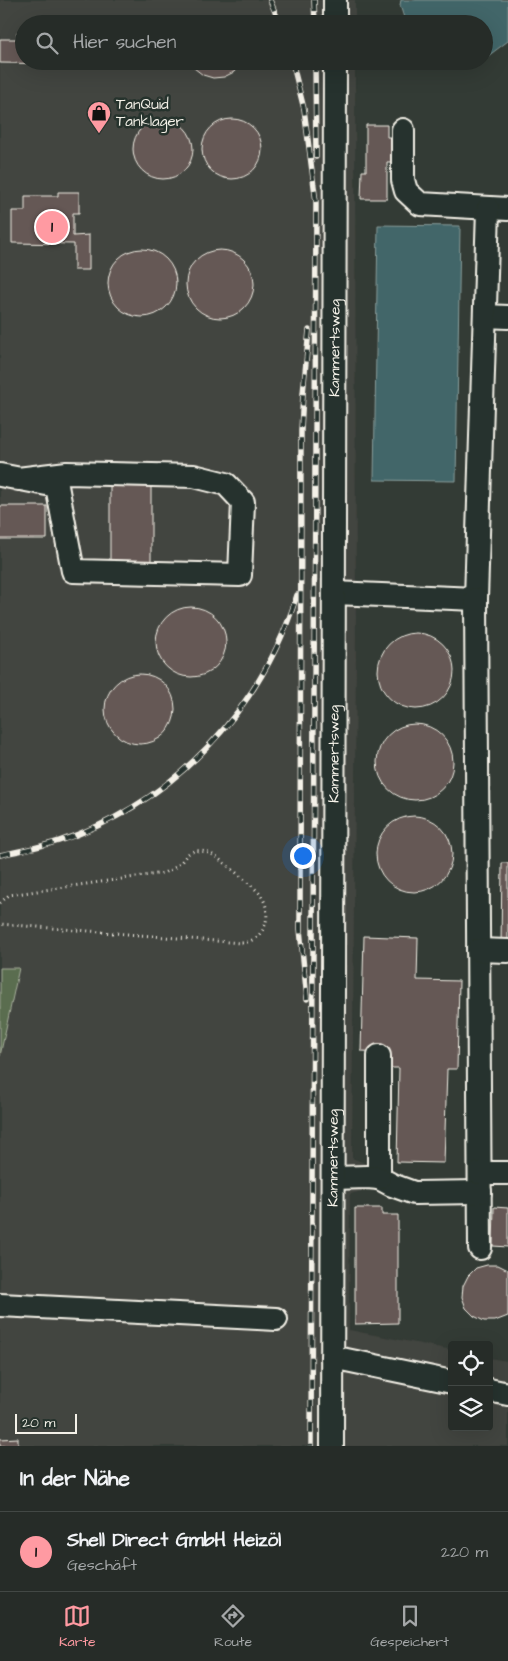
<!DOCTYPE html>
<html lang="de">
<meta charset="utf-8">
<style>
:root{--surface:#262c28;--page:#2e3430;--text:#f1f3f6;--muted:#a4a7a8;--line:#424845;--accent:#ff9aa2}
body{margin:0;font-family:"Architects Daughter",sans-serif;background:var(--page);color:var(--text)}
.controls{position:absolute;right:15px;bottom:15px;display:grid;overflow:hidden;border-radius:5px;box-shadow:0 5px 20px #0002}
.controls button{width:45px;height:45px;display:grid;place-items:center;padding:0;border:0;border-bottom:1px solid var(--line);background:var(--surface);color:var(--text);font:25px sans-serif}
.scale{position:absolute;left:15px;bottom:12px;width:62px;box-sizing:border-box;padding-left:5px;border:2px solid #f4f1e8;border-top:0;font-size:14px;line-height:18px;white-space:nowrap;color:#f4f1e8;-webkit-text-stroke:4px #26332d;paint-order:stroke}
.you{position:absolute;left:302px;top:855px;width:18px;height:18px;margin:-12px;border:4px solid #fff;border-radius:50%;background:#1a73e8;box-shadow:0 0 0 8px #1a73e833}
.badge{display:grid;place-items:center;width:32px;height:32px;border-radius:50%;background:var(--accent);color:#111;font-size:16px;font-weight:700}
.pin{position:absolute;translate:-50% -50%;border:2px solid #fff;box-shadow:0 1px 5px #0006}
.list{margin:0;padding:0;list-style:none}
h2{display:flex;justify-content:space-between;align-items:center;height:65px;margin:0;padding:0 20px;font-size:21px}
h2 small{font-size:16px;font-weight:400;color:var(--muted)}
.list li{display:grid;grid-template-columns:32px 1fr auto;gap:15px;align-items:center;box-sizing:border-box;height:80px;padding:0 20px;border-top:1px solid var(--line)}
.list b{display:block;font-size:19px;white-space:nowrap}
.list p{margin:0;font-size:16px;white-space:nowrap;color:var(--muted)}
.list em{font-size:16px;font-style:normal;color:var(--muted)}
.icon{flex:none;width:28px;height:28px;fill:none;stroke:currentColor;stroke-width:2;stroke-linecap:round;stroke-linejoin:round}
.map{position:relative;flex:none;width:508px;height:1446px;overflow:hidden}
.search{position:absolute;background:var(--surface);box-shadow:0 5px 20px #0002;left:15px;right:15px;top:15px;height:55px;display:flex;align-items:center;gap:12px;box-sizing:border-box;padding:0 18px;border-radius:28px;color:var(--muted);font-size:19px}
.sheet{height:145px;background:var(--surface)}
nav{display:flex;justify-content:space-around;align-items:center;box-sizing:border-box;height:70px;border-top:1px solid var(--line);background:var(--surface);font-size:14px;color:var(--muted)}
nav a{display:grid;justify-items:center;gap:2px}
nav .on{color:var(--accent)}
.map>svg:first-child{display:block}
.built{fill:#42443f}
.green{fill:#5a6d50;stroke:#a7af9c}
.water{fill:#436669;stroke:#8a9e9c}
.building{fill:#655955;stroke:#f4f1e8}
.lines{fill:none;stroke-linecap:round;stroke-linejoin:round}
.minor-casing{stroke:#f4f1e8;stroke-width:26}
.path{stroke:#f4f1e8;stroke-width:3;stroke-dasharray:1 4;stroke-linecap:butt}
.minor{stroke:#26332d;stroke-width:22}
.rail-casing{stroke:#f4f1e8;stroke-width:5.5}
.rail{stroke:#26332d;stroke-width:4;stroke-dasharray:11;stroke-linecap:butt}
.labels{text-anchor:middle;stroke-width:5;stroke-linejoin:round;paint-order:stroke}
.poi-label{font-size:15px;fill:#f4f1e8;stroke:#26332d;text-anchor:start}
.street-label{font-size:15px;fill:#f4f1e8;stroke:#26332d}
</style>
<div class="map">
<svg width="508" height="1446" viewBox="0 0 508 1446">
<rect width="100%" height="100%" fill="#333b35"/>
<filter id="ink" filterUnits="userSpaceOnUse"><feTurbulence type="fractalNoise" baseFrequency=".02" numOctaves="2"/><feDisplacementMap in="SourceGraphic" scale="10" xChannelSelector="R" yChannelSelector="G"/><feConvolveMatrix kernelMatrix="1 2 1 2 8 2 1 2 1" color-interpolation-filters="sRGB"/></filter>
<g filter="url(#ink)">
<path class="built" d="M0 0H355V24H24V61H355L356 660 352 1158 367 1164V1190L350 1194 349 1330 452 1350V1427H489V1358L508 1361V1446H0Z"/>
<path class="green" d="M0 968H19L0 1056Z"/>
<path class="water" d="M401 0H508V41L488 56 484 57V24H406L400 5Z
M378 225 460 226 456 481 374 480Z"/>
<path class="building" d="M17 32 24 33V61H60V64L0 63V39H17Z
M191 61H241L234 72 224 77 213 78 203 75 194 68Z
M133 149a30 30 0 1 1 60 0a30 30 0 1 1-60 0Z
M202 149a30 30 0 1 1 60 0a30 30 0 1 1-60 0Z
M366 125H387V137H397V162H387V199H361L362 171H366Z
M58 192H79V213H73V236L89 235V270H74V244L12 243V211H25V196H58Z
M108 283a34 34 0 1 1 68 0a34 34 0 1 1-68 0Z
M186 284a34 34 0 1 1 68 0a34 34 0 1 1-68 0Z
M110 480H151V565H110Z
M0 506H47V539H0Z
M156 642a35 35 0 1 1 70 0a35 35 0 1 1-70 0Z
M378 671a38 38 0 1 1 76 0a38 38 0 1 1-76 0Z
M105 709a35 35 0 1 1 70 0a35 35 0 1 1-70 0Z
M377 762a38 38 0 1 1 76 0a38 38 0 1 1-76 0Z
M376 854a38 38 0 1 1 76 0a38 38 0 1 1-76 0Z
M502 863H508V946H501Z
M364 936 418 938 417 980 459 981 457 1069H447L444 1163 397 1162 399 1068H389V1052L361 1051Z
M494 1207 508 1208V1247L493 1246Z
M355 1208H382V1215H398V1323L355 1324Z
M487 1265H498L508 1270V1316L495 1321H484L474 1316 466 1308 462 1297 463 1286 468 1276 476 1268Z
M18 1438V1446H0V1439Z"/>
<g class="lines">
<g class="minor-casing">
<g id="minor">
<path d="M335 24V0"/>
<path d="M403 130V180L406 191 420 204 508 209"/>
<path d="M485 316 508 317"/>
<path d="M0 475 57 486 73 571 240 575 243 502 226 484 194 476 67 473 18 479"/>
<path d="M334 593 476 599 488 209"/>
<path d="M476 599 480 1248"/>
<path d="M478 950 508 951"/>
<path d="M379 1056V1178L392 1185 414 1193 480 1192"/>
<path d="M480 1173H508"/>
<path d="M333 1178 367 1177 379 1178"/>
<path d="M0 1305 276 1319"/>
<path d="M332 1357 452 1382"/>
<path d="M489 1390 508 1394"/>
<path id="s1" d="M332 1446 335 61"/>
</g>
</g>
<path class="path" d="M0 903 9 895 164 873C168 870 173 869 177 866 184 861 185 853 194 851 199 850 208 852 213 855 220 859 256 888 260 894 274 913 266 941 241 943L0 924"/>
<use href="#minor" class="minor"/>
<g class="rail-casing">
<path id="rail" d="M270 0 280 24
M314 0 315 24
M292 61 304 109 316 202 311 1446
M315 61 316 157
M0 855C20 851 40 847 59 841 173 804 262 709 297 595
M307 999 300 929 301 430 303 394 309 330"/>
</g>
<use href="#rail" class="rail"/>
</g>
</g>
<defs>
<g id="shop-pin" transform="scale(1.25)"><path d="M0 17L-7.5 6A9.5 9.5 0 1 1 7.5 6Z" fill="#ff9aa2" stroke="#26332d"/><path d="M-5-2.5h2.3a2.7 3.5 0 0 1 5.4 0H5L5.5 6h-11ZM-1.5-2.5h3a1.5 2.3 0 0 0-3 0Z" fill="#111"/></g>
</defs>
<g fill-rule="evenodd">
<use href="#shop-pin" x="99" y="113"/>
</g>
<g class="labels">
<g class="poi-label">
<text x="116" y="109">TanQuid<tspan x="116" dy="17">Tanklager</tspan></text>
</g>
<g class="street-label">
<text dy="5" stroke="none"><textPath href="#s1" startOffset="1098">Kammertsweg</textPath></text>
<text dy="5" stroke="none"><textPath href="#s1" startOffset="692">Kammertsweg</textPath></text>
<text dy="5" stroke="none"><textPath href="#s1" startOffset="288">Kammertsweg</textPath></text>
</g>
</g>
</svg>
<div class="controls">
<button><svg class="icon" aria-label="locate" viewBox="0 0 24 24"><circle cx="12" cy="12" r="6"/><path d="M12 2v4M12 18v4M2 12h4M18 12h4"/></svg></button>
<button><svg class="icon" aria-label="layers" viewBox="0 0 24 24"><path d="M12 4l9 5-9 5-9-5zM3 14l9 5 9-5"/></svg></button>
</div>
<div class="scale">20 m</div>
<div class="you"></div>
<div class="pin badge" style="left:52px;top:227px">1</div>
<div class="search"><svg class="icon" aria-label="search" viewBox="0 0 24 24"><circle cx="10" cy="10" r="6"/><path d="M15 15l6 6"/></svg>Hier suchen</div>
</div>
<section class="sheet">
<h2>In der Nähe<small></small></h2>
<ul class="list">
<li><span class="badge">1</span><div><b>Shell Direct GmbH Heizöl</b><p>Geschäft</p></div><em>220 m</em></li>
</ul>
</section>
<nav>
<a class="on"><svg class="icon" aria-label="map" viewBox="0 0 24 24"><path d="M3 6l6-2 6 2 6-2v14l-6 2-6-2-6 2zM9 4v14M15 6v14"/></svg>Karte</a>
<a><svg class="icon" aria-label="directions" viewBox="0 0 24 24"><path d="M12 3l9 9-9 9-9-9zM9 14v-3h6M13 9l2 2-2 2"/></svg>Route</a>
<a><svg class="icon" aria-label="saved" viewBox="0 0 24 24"><path d="M7 4h10v16l-5-4-5 4z"/></svg>Gespeichert</a>
</nav>
